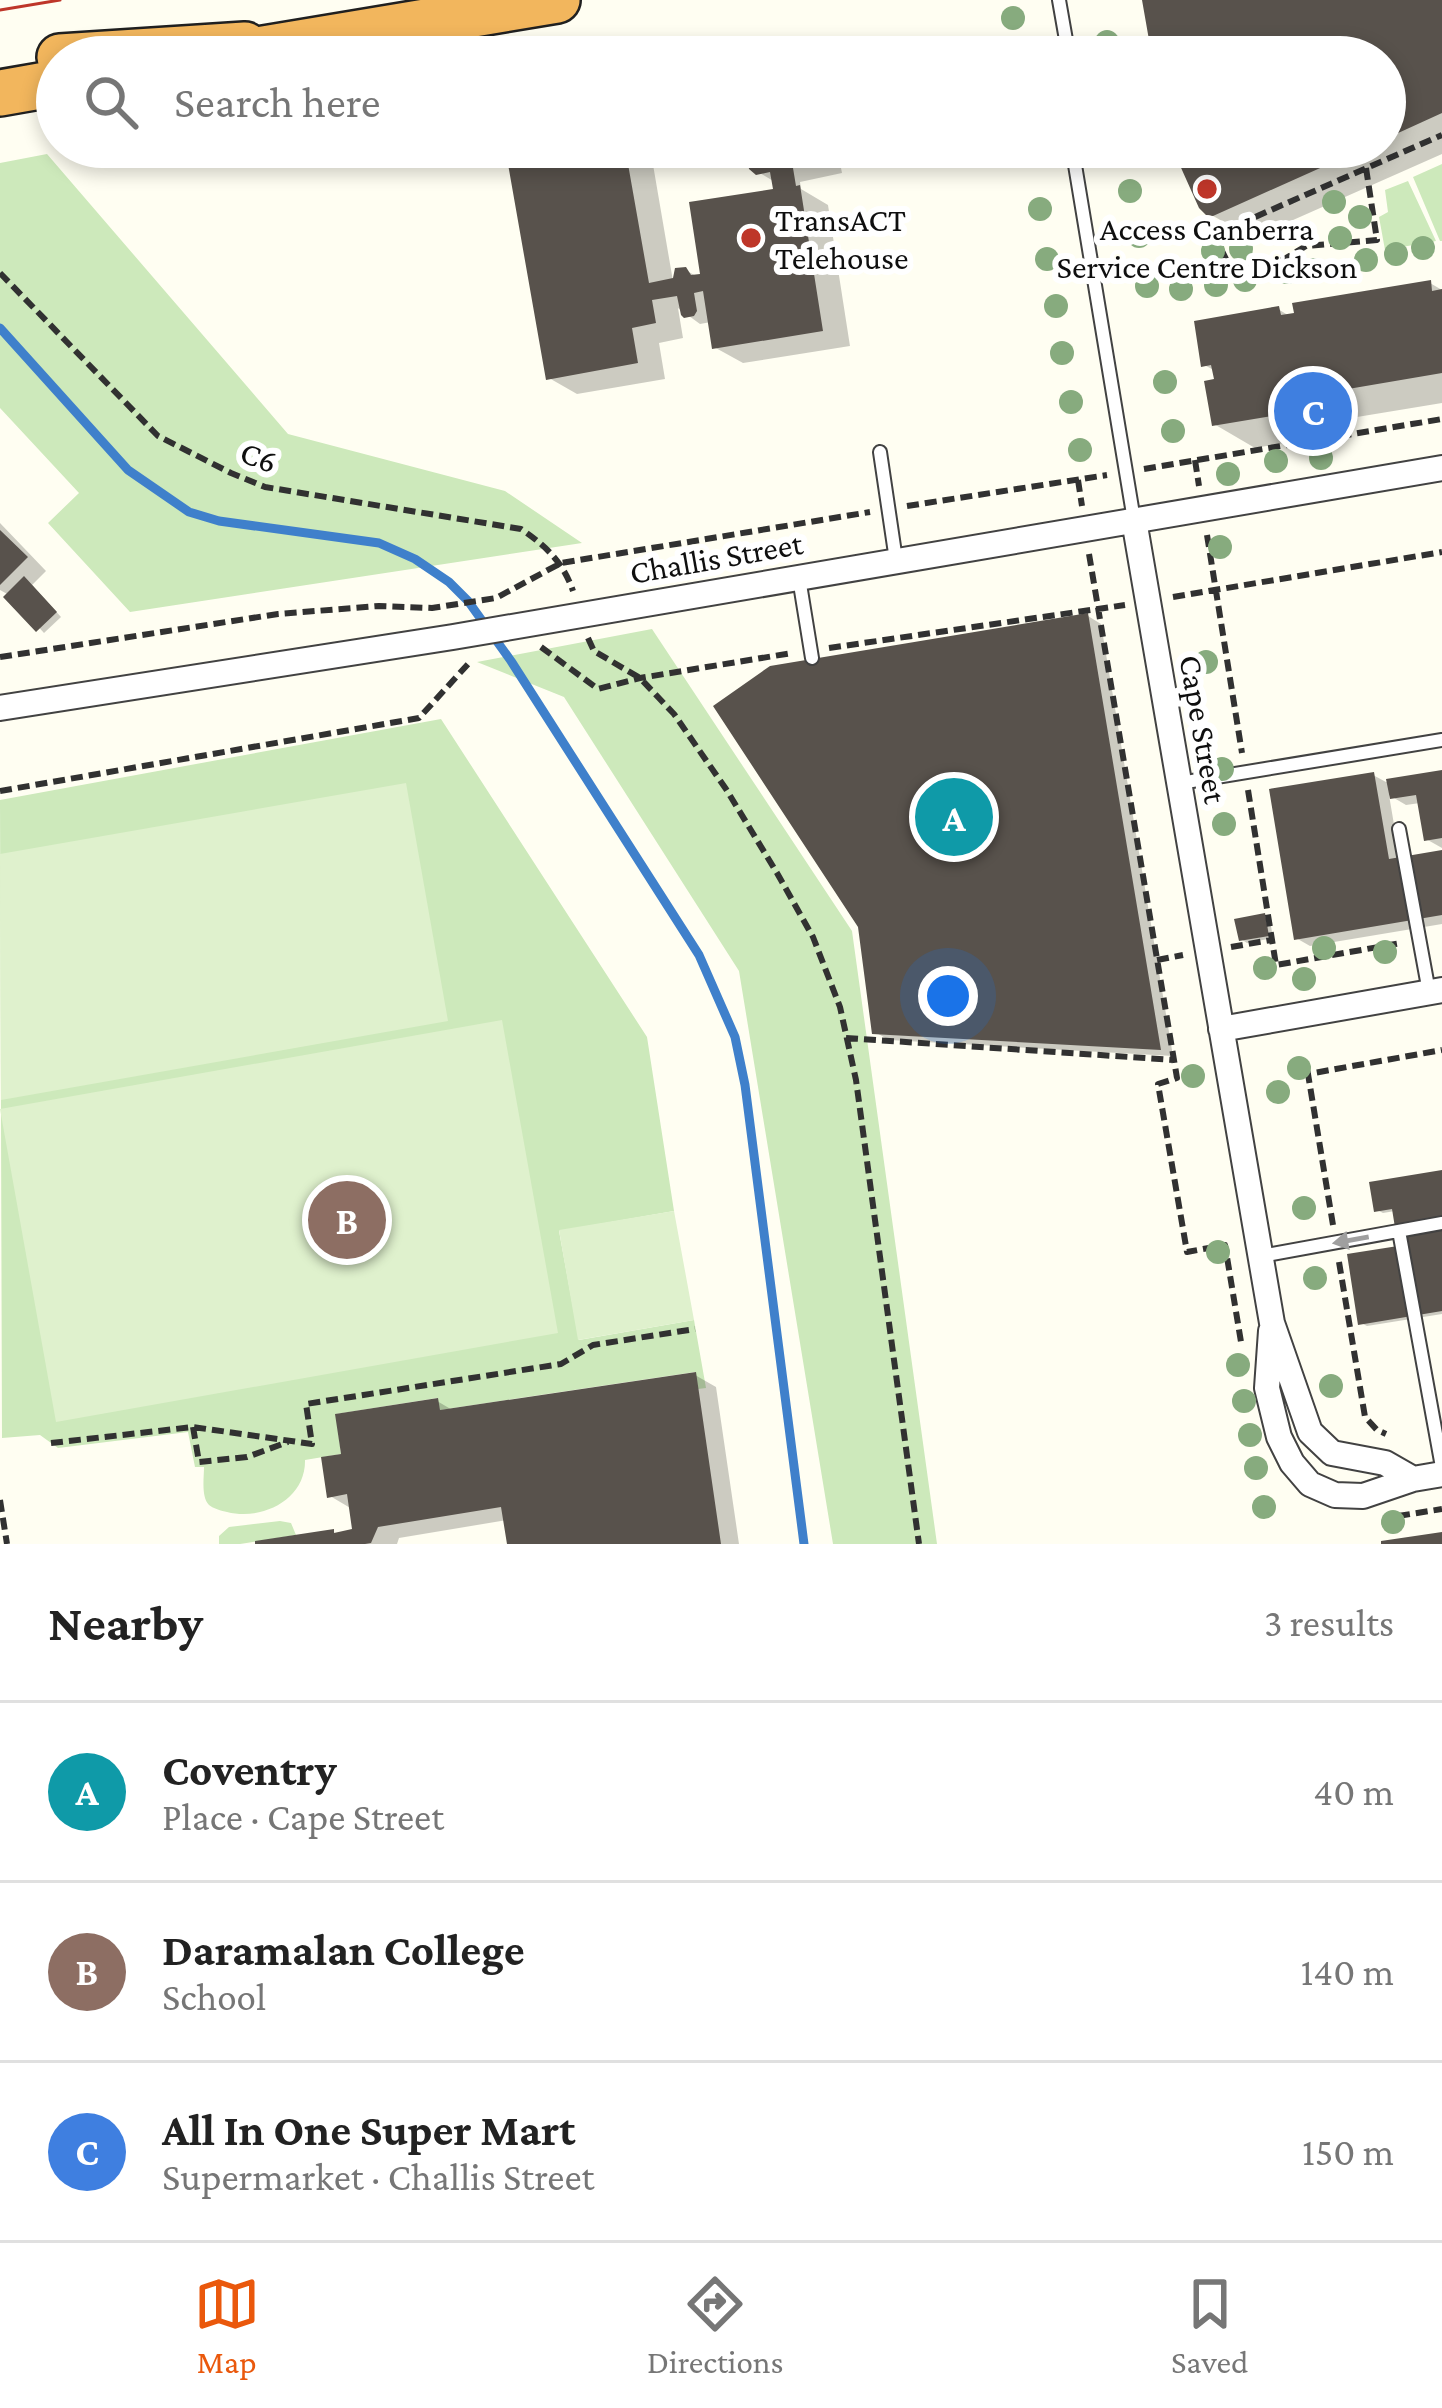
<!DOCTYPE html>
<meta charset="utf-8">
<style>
:root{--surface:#fff;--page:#f2f2f2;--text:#222;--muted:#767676;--line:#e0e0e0;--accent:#ea580c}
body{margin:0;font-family:"Crimson Pro",serif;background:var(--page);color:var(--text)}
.you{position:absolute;left:948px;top:996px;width:42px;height:42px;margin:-30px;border:9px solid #fff;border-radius:50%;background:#1a73e8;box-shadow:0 0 0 18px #1a73e833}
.badge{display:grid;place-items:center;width:78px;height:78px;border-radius:50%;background:var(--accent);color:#fff;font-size:39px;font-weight:700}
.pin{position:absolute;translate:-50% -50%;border:6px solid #fff;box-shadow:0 3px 12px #0006}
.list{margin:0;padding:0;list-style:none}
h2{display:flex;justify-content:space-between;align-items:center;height:156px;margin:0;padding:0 48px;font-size:51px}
h2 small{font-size:39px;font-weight:400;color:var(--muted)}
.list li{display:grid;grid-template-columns:78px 1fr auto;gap:36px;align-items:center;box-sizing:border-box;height:180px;padding:0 48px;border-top:3px solid var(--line)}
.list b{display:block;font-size:45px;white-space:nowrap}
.list p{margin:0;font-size:39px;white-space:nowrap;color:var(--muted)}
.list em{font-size:39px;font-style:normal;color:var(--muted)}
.icon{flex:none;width:66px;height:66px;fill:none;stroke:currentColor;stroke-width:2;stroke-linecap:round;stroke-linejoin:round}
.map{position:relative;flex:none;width:1442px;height:1544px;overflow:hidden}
.search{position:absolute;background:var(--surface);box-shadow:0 6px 18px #0003;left:36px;right:36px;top:36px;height:132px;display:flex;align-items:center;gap:30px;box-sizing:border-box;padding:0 42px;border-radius:66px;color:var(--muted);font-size:45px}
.sheet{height:696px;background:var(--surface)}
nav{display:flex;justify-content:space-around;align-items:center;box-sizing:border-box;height:168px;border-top:3px solid var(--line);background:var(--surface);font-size:33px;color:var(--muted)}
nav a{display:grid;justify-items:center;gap:6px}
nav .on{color:var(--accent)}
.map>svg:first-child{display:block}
.green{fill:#cde9bb}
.pitch{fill:#dff1cd}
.shadow{fill:#0003}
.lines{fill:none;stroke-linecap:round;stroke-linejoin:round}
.stream{stroke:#3f80cb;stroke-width:9}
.building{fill:#58524c}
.lane-casing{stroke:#424242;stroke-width:16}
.street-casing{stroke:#424242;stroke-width:28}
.highway-casing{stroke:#202020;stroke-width:50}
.path{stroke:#313131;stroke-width:6;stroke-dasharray:12 6;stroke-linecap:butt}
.lane{stroke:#fff;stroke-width:12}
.street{stroke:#fff;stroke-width:24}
.highway{stroke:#f2b65d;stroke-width:45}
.tram{stroke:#be3629;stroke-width:3}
.tree{fill:#87ab7e}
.oneway{fill:#9f9f9f}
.poi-dot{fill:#be3629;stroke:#fff;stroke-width:4.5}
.labels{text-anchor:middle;stroke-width:12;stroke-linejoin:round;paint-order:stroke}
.poi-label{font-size:33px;fill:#0f0f0f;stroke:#fff;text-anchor:start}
.street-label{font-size:33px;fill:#0f0f0f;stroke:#fff}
</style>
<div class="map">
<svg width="1442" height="1544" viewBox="0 0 1442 1544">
<rect width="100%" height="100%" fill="#fffef2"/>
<path class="green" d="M47 154 288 434 505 491 582 543 130 612 48 523 79 493 0 408V163Z
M1442 164V241H1440L1413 177Z
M1408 181 1436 241 1385 250 1379 217 1388 212 1385 190Z
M652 629 852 931 937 1544H833L739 971 564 697 477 662Z
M441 719 647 1037 674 1211 559 1231 579 1340 694 1320 706 1388 698 1389 695 1372 440 1410 437 1398 336 1414 341 1454 305 1460C306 1499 263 1521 227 1512 222 1511 212 1508 209 1505 201 1497 204 1478 204 1467H195L188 1432 58 1448 40 1435 2 1438 0 800Z
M280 1521 291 1523 296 1535 240 1544H219V1536L229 1527Z"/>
<path class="pitch" d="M406 783 448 1021 1 1100 0 854Z
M502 1020 558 1333 56 1422 0 1109Z
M674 1211 694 1320 578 1340 559 1230Z"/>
<path class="shadow" d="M1150 0H1442V154L1255 237H1250L1208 213 1191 147H1385V57H1155Z
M508 147H650L674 287 685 270 698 277 777 192 775 182 758 172 748 147H837L842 173 800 182 801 189 828 205 850 346 743 363 714 347 711 322 700 324 678 308 683 338 659 343 665 379 577 394 549 378Z
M1430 283 1442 290V403L1351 418 1338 411 1331 412 1335 434 1255 448 1214 424 1218 382 1216 371 1204 365 1278 309 1291 317Z
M0 523 46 571 32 585 61 617 44 633 9 595 0 590Z
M1088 616 1101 624 1173 1056 889 1040 875 1032 860 926Z
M1442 773V848L1426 839 1420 803 1406 805 1389 795 1400 860 1442 853V924L1310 946 1296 938 1373 775 1386 782Z
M1264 916 1270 920 1273 938 1247 943 1241 939Z
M1442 1173V1314L1367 1326 1361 1323 1401 1248 1395 1211 1383 1213 1377 1210Z
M695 1375 716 1387 739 1544H510L507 1520 399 1538 397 1544H259L333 1532 339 1535 356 1532 352 1509 330 1496 345 1456 437 1401 454 1411Z"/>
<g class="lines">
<path class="stream" d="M0 328 128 470 189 512 219 521 379 543 415 559 449 582 468 601 511 661 699 955 735 1037 745 1085 804 1544"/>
</g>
<path class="building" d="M1142 0H1442V113L1385 139V57H1152Z
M505 147H625L649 283 673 278 675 268 686 267 691 275 700 274 689 202 773 189 770 172 756 175 749 169 745 147H819L822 161 818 164 793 168 796 186 800 185 823 331 712 349 703 291 694 293 697 311 694 316 684 318 681 315 677 296 652 300 656 323 632 328 638 363 546 380Z
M1185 147H1367L1213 216 1206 215 1199 208 1178 161V151Z
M1431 280 1432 291 1442 289V373L1307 396 1305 387 1291 389 1295 412 1212 426 1204 381 1214 379 1211 365 1201 367 1194 321 1279 306 1281 315 1294 313 1292 303Z
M0 530 28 557 0 585Z
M24 576 57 612 36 632 3 597Z
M1088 613 1161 1050 872 1034 858 927 713 706 770 666Z
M1442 770V838L1424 841 1416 795 1390 799 1386 779Z
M1374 772 1389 859 1442 850V915L1294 940 1269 789Z
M1265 913 1269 936 1239 941 1234 919Z
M1442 1170V1311L1358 1325 1347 1254 1398 1246 1392 1209 1374 1212 1369 1182Z
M696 1372 721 1544H507L501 1507 378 1527 371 1543 365 1544H255V1541L334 1529V1533L352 1529 347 1494 327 1498 321 1457 341 1454 335 1414 438 1398 440 1410Z
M1442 1532V1544H1381V1541Z"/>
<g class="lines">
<g class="lane-casing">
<path id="lane" d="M1059 0 1069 57
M1072 147 1134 520
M880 452 896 560
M799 578 812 658
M1180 783 1442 740
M1399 829 1429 992
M1399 1231 1442 1467
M1261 1256 1442 1223"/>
</g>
<g class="street-casing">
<path id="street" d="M1134 520 1272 1323 1310 1432 1332 1453 1385 1463 1413 1479
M0 708 453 637 1442 468
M1221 1029 1442 990
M1271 1331 1267 1388 1279 1437 1292 1463 1310 1484 1335 1495 1363 1496 1413 1479 1442 1474"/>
</g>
<g class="highway-casing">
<path id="highway" d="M60 57 245 45
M216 57 557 0
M0 93 57 83"/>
</g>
<path class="path" d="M1366 168 1377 240 1306 246 1276 264 1230 267 1214 235 1442 135
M0 273 158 436 231 473 265 487 521 529C546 546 563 562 573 591
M1165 280 1226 258
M1195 460 1199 486
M1144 469 1442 419
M1078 480 1082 506
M907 506 1107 475
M1207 535 1242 753
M1089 554 1177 1078 1158 1084 1187 1252 1225 1245 1241 1342
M1173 597 1442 552
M588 638 594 651 640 678 674 714 726 789 777 873 813 937 840 1007 856 1080 919 1544
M541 647 598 689 640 678 792 653
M829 648 1125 605
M0 657 278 614 379 606 432 608 496 598 561 563 870 512
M1248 790 1276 965 1401 943
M0 791 419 718 469 663
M1231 947 1271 940
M1157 960 1183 955
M846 1038 1174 1060
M1333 1225 1308 1074 1442 1050
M1339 1262 1365 1417 1377 1430 1386 1434
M193 1427 199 1462 247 1457 288 1442
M51 1443 193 1427 312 1444 306 1404 561 1364 593 1345 695 1329
M0 1500 7 1544
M1398 1516 1442 1509"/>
<use href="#lane" class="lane"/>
<use href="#street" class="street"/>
<use href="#highway" class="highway"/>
<path class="tram" d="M0 10 60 0"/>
</g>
<g class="tree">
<circle cx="1013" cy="18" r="12"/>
<circle cx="1107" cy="42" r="12"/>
<circle cx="1130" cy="191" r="12"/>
<circle cx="1334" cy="202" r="12"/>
<circle cx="1040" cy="209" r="12"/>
<circle cx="1360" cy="217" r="12"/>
<circle cx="1139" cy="236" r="12"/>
<circle cx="1340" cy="238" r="12"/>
<circle cx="1423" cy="248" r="12"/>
<circle cx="1241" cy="249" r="12"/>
<circle cx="1213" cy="251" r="12"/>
<circle cx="1396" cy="254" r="12"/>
<circle cx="1047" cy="259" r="12"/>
<circle cx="1366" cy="260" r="12"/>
<circle cx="1313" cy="270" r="12"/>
<circle cx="1287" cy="272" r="12"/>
<circle cx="1245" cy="280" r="12"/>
<circle cx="1216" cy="285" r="12"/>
<circle cx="1147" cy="286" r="12"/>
<circle cx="1181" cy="289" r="12"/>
<circle cx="1056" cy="306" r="12"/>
<circle cx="1062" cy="353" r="12"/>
<circle cx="1165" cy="382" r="12"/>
<circle cx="1071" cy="402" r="12"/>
<circle cx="1173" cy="431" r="12"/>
<circle cx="1080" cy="450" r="12"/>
<circle cx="1321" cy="458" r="12"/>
<circle cx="1276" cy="461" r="12"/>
<circle cx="1228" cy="474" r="12"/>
<circle cx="1220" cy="547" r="12"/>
<circle cx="1206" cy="662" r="12"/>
<circle cx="1222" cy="769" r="12"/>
<circle cx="1224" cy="824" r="12"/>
<circle cx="1324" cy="948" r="12"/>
<circle cx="1385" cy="952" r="12"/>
<circle cx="1265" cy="968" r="12"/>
<circle cx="1304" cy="979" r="12"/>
<circle cx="1299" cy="1068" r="12"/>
<circle cx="1193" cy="1076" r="12"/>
<circle cx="1278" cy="1092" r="12"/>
<circle cx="1304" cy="1208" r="12"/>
<circle cx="1218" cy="1252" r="12"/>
<circle cx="1315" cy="1278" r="12"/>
<circle cx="1238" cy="1365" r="12"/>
<circle cx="1331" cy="1386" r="12"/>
<circle cx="1244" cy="1401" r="12"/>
<circle cx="1250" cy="1435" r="12"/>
<circle cx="1256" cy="1468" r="12"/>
<circle cx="1264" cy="1507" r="12"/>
<circle cx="1393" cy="1522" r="12"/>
</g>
<defs><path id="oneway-solid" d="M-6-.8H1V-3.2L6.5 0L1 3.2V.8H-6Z" transform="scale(3)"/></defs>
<use class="oneway" href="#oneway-solid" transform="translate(1351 1240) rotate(170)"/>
<g class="poi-dot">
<circle cx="1207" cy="189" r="12"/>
<circle cx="751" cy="238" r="12"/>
</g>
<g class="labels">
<g class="poi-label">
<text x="775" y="231">TransACT<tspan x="775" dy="38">Telehouse</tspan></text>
<text x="1207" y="240" text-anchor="middle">Access Canberra<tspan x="1207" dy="38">Service Centre Dickson</tspan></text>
</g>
<g class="street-label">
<text transform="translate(259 456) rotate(20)" y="12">C6</text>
<text transform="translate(716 557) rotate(-10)" y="12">Challis Street</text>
<text transform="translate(1204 729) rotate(80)" y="12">Cape Street</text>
</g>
</g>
</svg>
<div class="you"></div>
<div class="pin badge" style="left:954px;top:817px;background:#0f9aa8">A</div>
<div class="pin badge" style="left:347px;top:1220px;background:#8d6e63">B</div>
<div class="pin badge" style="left:1313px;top:411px;background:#3f7fe0">C</div>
<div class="search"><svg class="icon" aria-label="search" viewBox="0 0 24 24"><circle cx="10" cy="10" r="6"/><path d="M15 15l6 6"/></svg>Search here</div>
</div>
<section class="sheet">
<h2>Nearby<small>3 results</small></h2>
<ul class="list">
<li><span class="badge" style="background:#0f9aa8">A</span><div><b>Coventry</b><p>Place · Cape Street</p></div><em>40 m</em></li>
<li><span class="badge" style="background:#8d6e63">B</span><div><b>Daramalan College</b><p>School</p></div><em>140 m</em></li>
<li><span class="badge" style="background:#3f7fe0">C</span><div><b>All In One Super Mart</b><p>Supermarket · Challis Street</p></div><em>150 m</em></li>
</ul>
</section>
<nav>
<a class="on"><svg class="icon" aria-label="map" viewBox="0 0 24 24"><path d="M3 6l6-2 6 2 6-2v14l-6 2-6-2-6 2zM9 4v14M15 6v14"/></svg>Map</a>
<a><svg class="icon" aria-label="directions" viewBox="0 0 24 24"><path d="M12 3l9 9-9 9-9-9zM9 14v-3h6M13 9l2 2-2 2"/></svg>Directions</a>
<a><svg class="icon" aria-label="saved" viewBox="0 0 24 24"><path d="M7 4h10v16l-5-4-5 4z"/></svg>Saved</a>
</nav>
